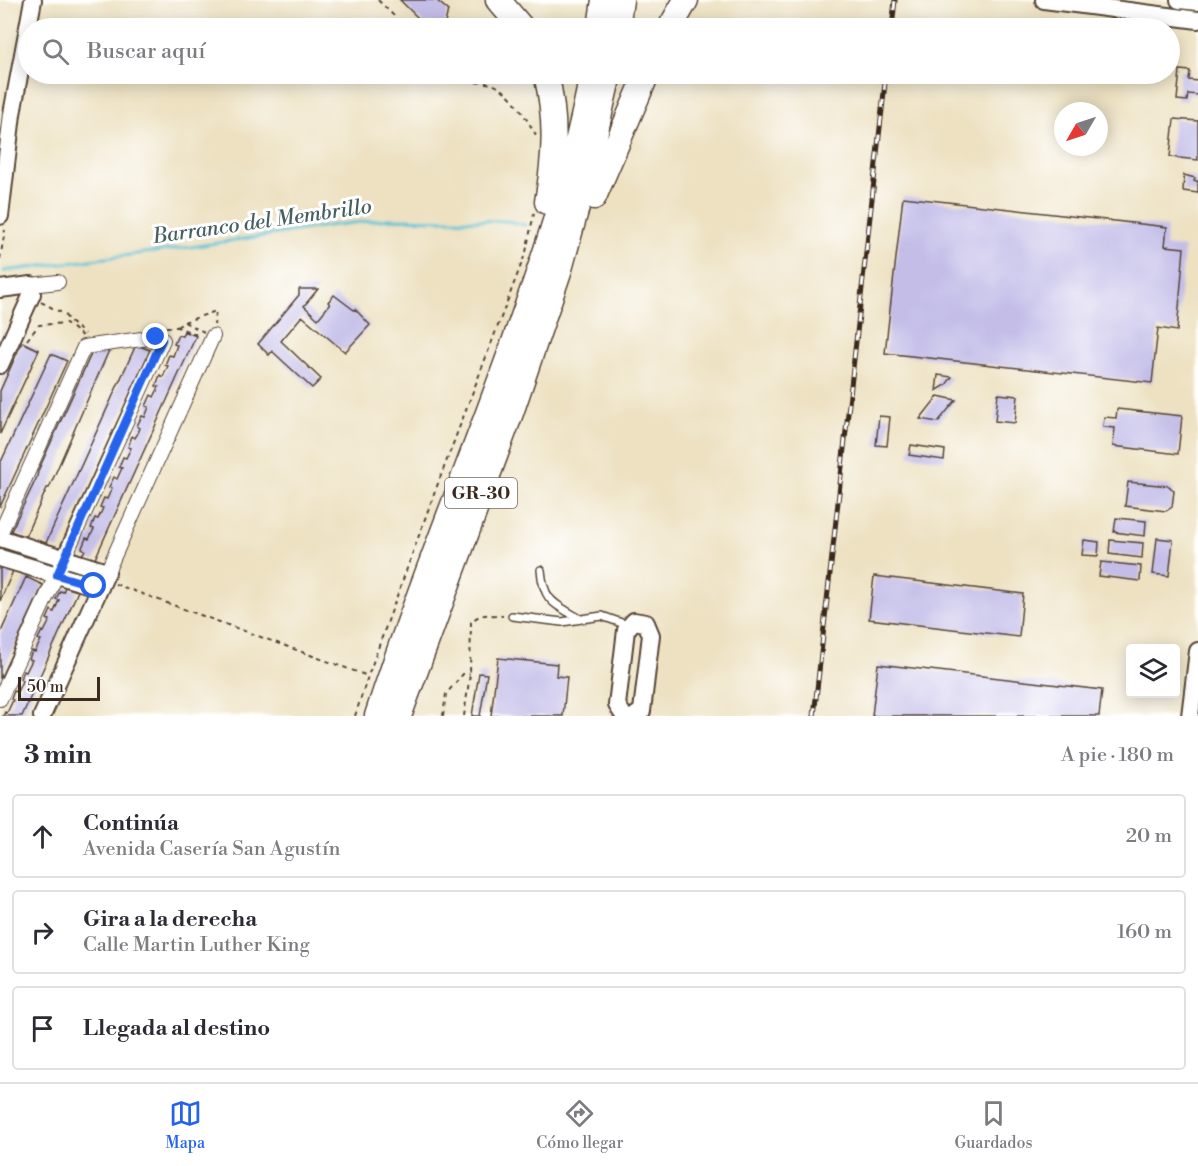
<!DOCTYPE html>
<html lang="es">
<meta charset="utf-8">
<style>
:root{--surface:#fff;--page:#f2f2f3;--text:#2b2b33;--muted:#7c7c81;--line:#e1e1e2;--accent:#2563eb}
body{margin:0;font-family:"Libre Bodoni",serif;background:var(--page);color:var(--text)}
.controls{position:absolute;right:18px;bottom:18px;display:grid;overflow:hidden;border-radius:6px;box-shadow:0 3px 15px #0003}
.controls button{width:54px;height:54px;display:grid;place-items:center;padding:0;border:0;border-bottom:2px solid var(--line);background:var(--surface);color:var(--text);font:30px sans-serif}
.compass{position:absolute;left:1054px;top:102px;width:54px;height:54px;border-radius:50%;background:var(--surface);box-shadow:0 3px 15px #0003;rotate:231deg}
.scale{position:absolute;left:18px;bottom:15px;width:82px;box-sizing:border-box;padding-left:6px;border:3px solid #3b2a1e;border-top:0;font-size:16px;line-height:21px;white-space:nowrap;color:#3b2a1e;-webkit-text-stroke:4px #fff;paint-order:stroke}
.stop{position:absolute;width:18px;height:18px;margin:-14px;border:4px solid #2563eb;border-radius:50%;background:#fff}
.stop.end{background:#2563eb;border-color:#fff;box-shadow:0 2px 6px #0008}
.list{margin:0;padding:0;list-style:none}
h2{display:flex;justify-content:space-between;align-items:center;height:78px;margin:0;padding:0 24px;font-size:26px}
h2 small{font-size:20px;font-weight:400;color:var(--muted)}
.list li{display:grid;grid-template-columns:39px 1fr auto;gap:18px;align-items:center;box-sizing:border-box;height:84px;margin:0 12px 12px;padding:0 12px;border:2px solid var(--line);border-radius:6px}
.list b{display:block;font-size:22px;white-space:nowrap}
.list p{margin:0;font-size:20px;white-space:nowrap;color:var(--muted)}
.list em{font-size:20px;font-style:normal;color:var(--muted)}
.icon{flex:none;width:33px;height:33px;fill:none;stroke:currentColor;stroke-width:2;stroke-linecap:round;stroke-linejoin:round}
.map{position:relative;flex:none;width:1198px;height:716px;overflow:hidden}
.search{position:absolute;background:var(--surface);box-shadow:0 3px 15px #0003;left:18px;right:18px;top:18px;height:66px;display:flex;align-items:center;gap:15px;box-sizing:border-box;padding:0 21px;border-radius:33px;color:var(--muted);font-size:22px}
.sheet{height:366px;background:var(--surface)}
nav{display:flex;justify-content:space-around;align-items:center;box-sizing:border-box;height:84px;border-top:2px solid var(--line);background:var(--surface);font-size:16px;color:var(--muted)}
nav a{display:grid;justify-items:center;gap:3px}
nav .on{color:var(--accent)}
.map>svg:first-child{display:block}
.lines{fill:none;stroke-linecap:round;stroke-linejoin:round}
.stream{stroke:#58c1d4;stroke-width:3}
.building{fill:#c3bde8}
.service-casing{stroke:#564536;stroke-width:10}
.minor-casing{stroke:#564536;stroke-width:16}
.tertiary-casing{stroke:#564536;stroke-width:20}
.motorway-casing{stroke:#564536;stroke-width:27}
.path{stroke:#564536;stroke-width:2;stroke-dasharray:4.5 4.5;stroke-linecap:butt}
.service{stroke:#fff;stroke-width:7}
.minor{stroke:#fff;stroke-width:14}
.tertiary{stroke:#fff;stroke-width:16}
.motorway{stroke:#fff;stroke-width:24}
.rail-casing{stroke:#3b2a1e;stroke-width:5}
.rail{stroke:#fff;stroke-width:3;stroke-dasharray:9;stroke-linecap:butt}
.route{stroke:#2563eb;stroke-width:8}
.labels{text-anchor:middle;stroke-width:6;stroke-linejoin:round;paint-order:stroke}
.shield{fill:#fff;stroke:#766a62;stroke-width:1.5}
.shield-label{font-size:18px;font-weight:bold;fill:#3b2a1e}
.water-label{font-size:21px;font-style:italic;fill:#455f5e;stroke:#fff}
</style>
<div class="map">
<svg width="1198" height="716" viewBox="0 0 1198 716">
<rect width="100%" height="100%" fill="#fff"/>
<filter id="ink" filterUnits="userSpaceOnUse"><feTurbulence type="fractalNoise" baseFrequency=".0167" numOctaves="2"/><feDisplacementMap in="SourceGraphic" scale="12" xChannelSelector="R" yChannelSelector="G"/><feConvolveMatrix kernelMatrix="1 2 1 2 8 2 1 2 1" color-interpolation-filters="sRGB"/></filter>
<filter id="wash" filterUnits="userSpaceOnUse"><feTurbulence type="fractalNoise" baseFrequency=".008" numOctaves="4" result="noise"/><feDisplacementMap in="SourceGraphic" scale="24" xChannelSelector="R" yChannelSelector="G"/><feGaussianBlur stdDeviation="1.35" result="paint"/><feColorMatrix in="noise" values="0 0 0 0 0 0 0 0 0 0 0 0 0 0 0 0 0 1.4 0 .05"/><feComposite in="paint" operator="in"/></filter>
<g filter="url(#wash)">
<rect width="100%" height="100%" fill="#ede1c1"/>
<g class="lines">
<path class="stream" d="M4 271 184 248 334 225 389 219 507 221 525 225"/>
</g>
<g id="blocks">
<path class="building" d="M400 0H436L448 10 444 28H428Z
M1180 70 1190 71 1189 80 1198 81V95L1188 94 1187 101 1177 100Z
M1174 119 1198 121V160L1170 157Z
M1184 175 1195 178 1194 181H1198V193L1183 191Z
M903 197 1167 227 1165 246 1184 248 1177 331 1158 328 1152 383 885 353Z
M299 289H318L304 306 318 319 330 304 328 302 334 295 354 310 355 309 370 325 345 352 302 316 281 341 321 379 312 388 272 351 269 355 258 344 299 295Z
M184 331 196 336 94 561 82 555 85 550 82 548 86 538 89 539 94 529 91 528 95 518 98 519 103 508 100 507 104 498 107 499 112 488 109 487 114 477 117 479 122 468 119 467 123 457 126 458 131 448 128 447 132 436 135 438 138 433 140 428 137 426 142 416 145 417 149 407 146 406 151 395 154 397 159 387 156 386 160 375 163 377 165 372 168 366 165 365 169 355 173 356 177 345 174 344 178 335 182 336Z
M22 342 39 350 0 434V391Z
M136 345 150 350 59 549 45 545Z
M110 348 49 488H47L25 537 11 531 37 477 38 471 93 350Z
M51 354 67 361 0 507V464Z
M938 375 952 377 946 385 936 391Z
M998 394 1018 396 1015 423 995 421Z
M938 396 956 400 938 422 920 419Z
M1117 409 1182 416 1178 454 1113 446 1115 428 1103 427 1104 417 1116 418Z
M879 416 890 417 887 446 876 445Z
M911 445 945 450 944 460 909 455Z
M1128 482 1169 486 1174 491 1172 507 1166 511 1125 506Z
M1116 518 1146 521 1145 536 1114 532Z
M1157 538 1173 540 1169 576 1153 574Z
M1084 540 1099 542 1098 556 1082 555Z
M1110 540 1143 543 1142 558 1109 554Z
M1101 562 1141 566 1140 581 1099 576Z
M0 567 13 571 0 601Z
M874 576 1023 594 1019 637 869 619Z
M26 577 43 585 0 679V634Z
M65 587 78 591 22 716H3L5 712 7 713 13 700 11 699 14 691 17 692 22 681 20 679 23 671 26 672 32 660 29 659 32 651 35 652 41 640 38 639 42 631 44 632 50 620 47 619 51 610 54 612 59 600 56 599 60 591 63 592Z
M498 658 557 664 556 676 567 677 563 716H491Z
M878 664 1102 690 1099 716H872Z
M479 673 487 674 480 716H472Z"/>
</g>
</g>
<g filter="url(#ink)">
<use href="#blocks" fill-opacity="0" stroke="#564536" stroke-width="1.5"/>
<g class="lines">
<g class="service-casing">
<path id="service" d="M541 570C544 603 554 603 580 619
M512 616 562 622 602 616 630 626"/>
</g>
<g class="minor-casing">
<path id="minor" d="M31 285 58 282
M0 534 84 347 156 337 163 340 0 699
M107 572 213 336"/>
</g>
<g class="tertiary-casing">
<path id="tertiary" d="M1044 0 1198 20
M1179 0 1198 2
M0 216 12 114 33 0
M0 289 31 285 32 294 0 365
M0 538 107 572 42 716
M0 558 100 588
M624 716 617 705 626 630 634 621 646 623 651 635 642 711 635 716
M1190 716 1198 651"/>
</g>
<g class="motorway-casing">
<path id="motorway" d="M498 0 522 28
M600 28 604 0
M617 28 621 0
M670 28 686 0
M546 74C557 119 555 156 547 202
M594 197 647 74
M377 716C421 580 477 449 524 314 552 236 577 156 592 74
M399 716 512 410 560 269 586 174 609 74"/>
</g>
<path class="path" d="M378 0 406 28
M451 74C462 84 472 81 486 83 509 85 525 117 536 135
M526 252 534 213
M0 259 5 230
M41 302 64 314 70 322 85 334
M184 322 216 311 214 325
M166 327H177L200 336
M177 327 184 322 204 332
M27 340 39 325 66 323 82 336
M115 584 368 676
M355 716 368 676 434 494 524 257
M443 716 446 694 463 674H470
M464 716 470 674 471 622C481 612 491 615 503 616"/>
<use href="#service" class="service"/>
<use href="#minor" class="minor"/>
<use href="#tertiary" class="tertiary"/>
<use href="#motorway" class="motorway"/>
<g class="rail-casing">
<path id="rail" d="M892 28 895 0
M814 716 886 74"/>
</g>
<use href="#rail" class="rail"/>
</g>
</g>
<g class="lines" filter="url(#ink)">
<path class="route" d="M94 586 57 575 162 340 156 337"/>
</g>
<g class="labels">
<rect class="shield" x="445" y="478" width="72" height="30" rx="4.5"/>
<g class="shield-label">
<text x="481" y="499">GR-30</text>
</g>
<g class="water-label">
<text transform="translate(262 221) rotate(-8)" y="7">Barranco del Membrillo</text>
</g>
</g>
</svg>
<div class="controls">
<button><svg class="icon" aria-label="layers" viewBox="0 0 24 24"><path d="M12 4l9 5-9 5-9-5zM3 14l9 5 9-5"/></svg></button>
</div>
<svg class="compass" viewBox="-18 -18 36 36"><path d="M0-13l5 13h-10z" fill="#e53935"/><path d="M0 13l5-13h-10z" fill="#7c7c81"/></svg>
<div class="scale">50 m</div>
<div class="stop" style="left:94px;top:586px"></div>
<div class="stop end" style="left:156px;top:337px"></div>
<div class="search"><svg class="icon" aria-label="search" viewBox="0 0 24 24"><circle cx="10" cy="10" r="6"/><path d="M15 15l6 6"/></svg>Buscar aquí</div>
</div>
<section class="sheet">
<h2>3 min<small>A pie · 180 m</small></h2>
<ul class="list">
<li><svg class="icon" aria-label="ahead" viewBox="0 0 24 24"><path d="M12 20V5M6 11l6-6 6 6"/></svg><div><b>Continúa</b><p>Avenida Casería San Agustín</p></div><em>20 m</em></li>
<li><svg class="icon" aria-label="right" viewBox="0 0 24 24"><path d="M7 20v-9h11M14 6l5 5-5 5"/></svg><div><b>Gira a la derecha</b><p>Calle Martin Luther King</p></div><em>160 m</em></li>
<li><svg class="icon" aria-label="arrive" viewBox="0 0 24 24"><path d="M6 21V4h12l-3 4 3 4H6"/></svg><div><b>Llegada al destino</b></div></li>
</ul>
</section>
<nav>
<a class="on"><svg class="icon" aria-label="map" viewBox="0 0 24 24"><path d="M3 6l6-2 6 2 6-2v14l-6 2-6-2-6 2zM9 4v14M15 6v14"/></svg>Mapa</a>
<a><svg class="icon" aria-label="directions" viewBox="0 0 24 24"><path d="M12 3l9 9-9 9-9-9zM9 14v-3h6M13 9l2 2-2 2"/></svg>Cómo llegar</a>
<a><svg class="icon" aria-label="saved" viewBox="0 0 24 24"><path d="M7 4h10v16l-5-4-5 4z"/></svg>Guardados</a>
</nav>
